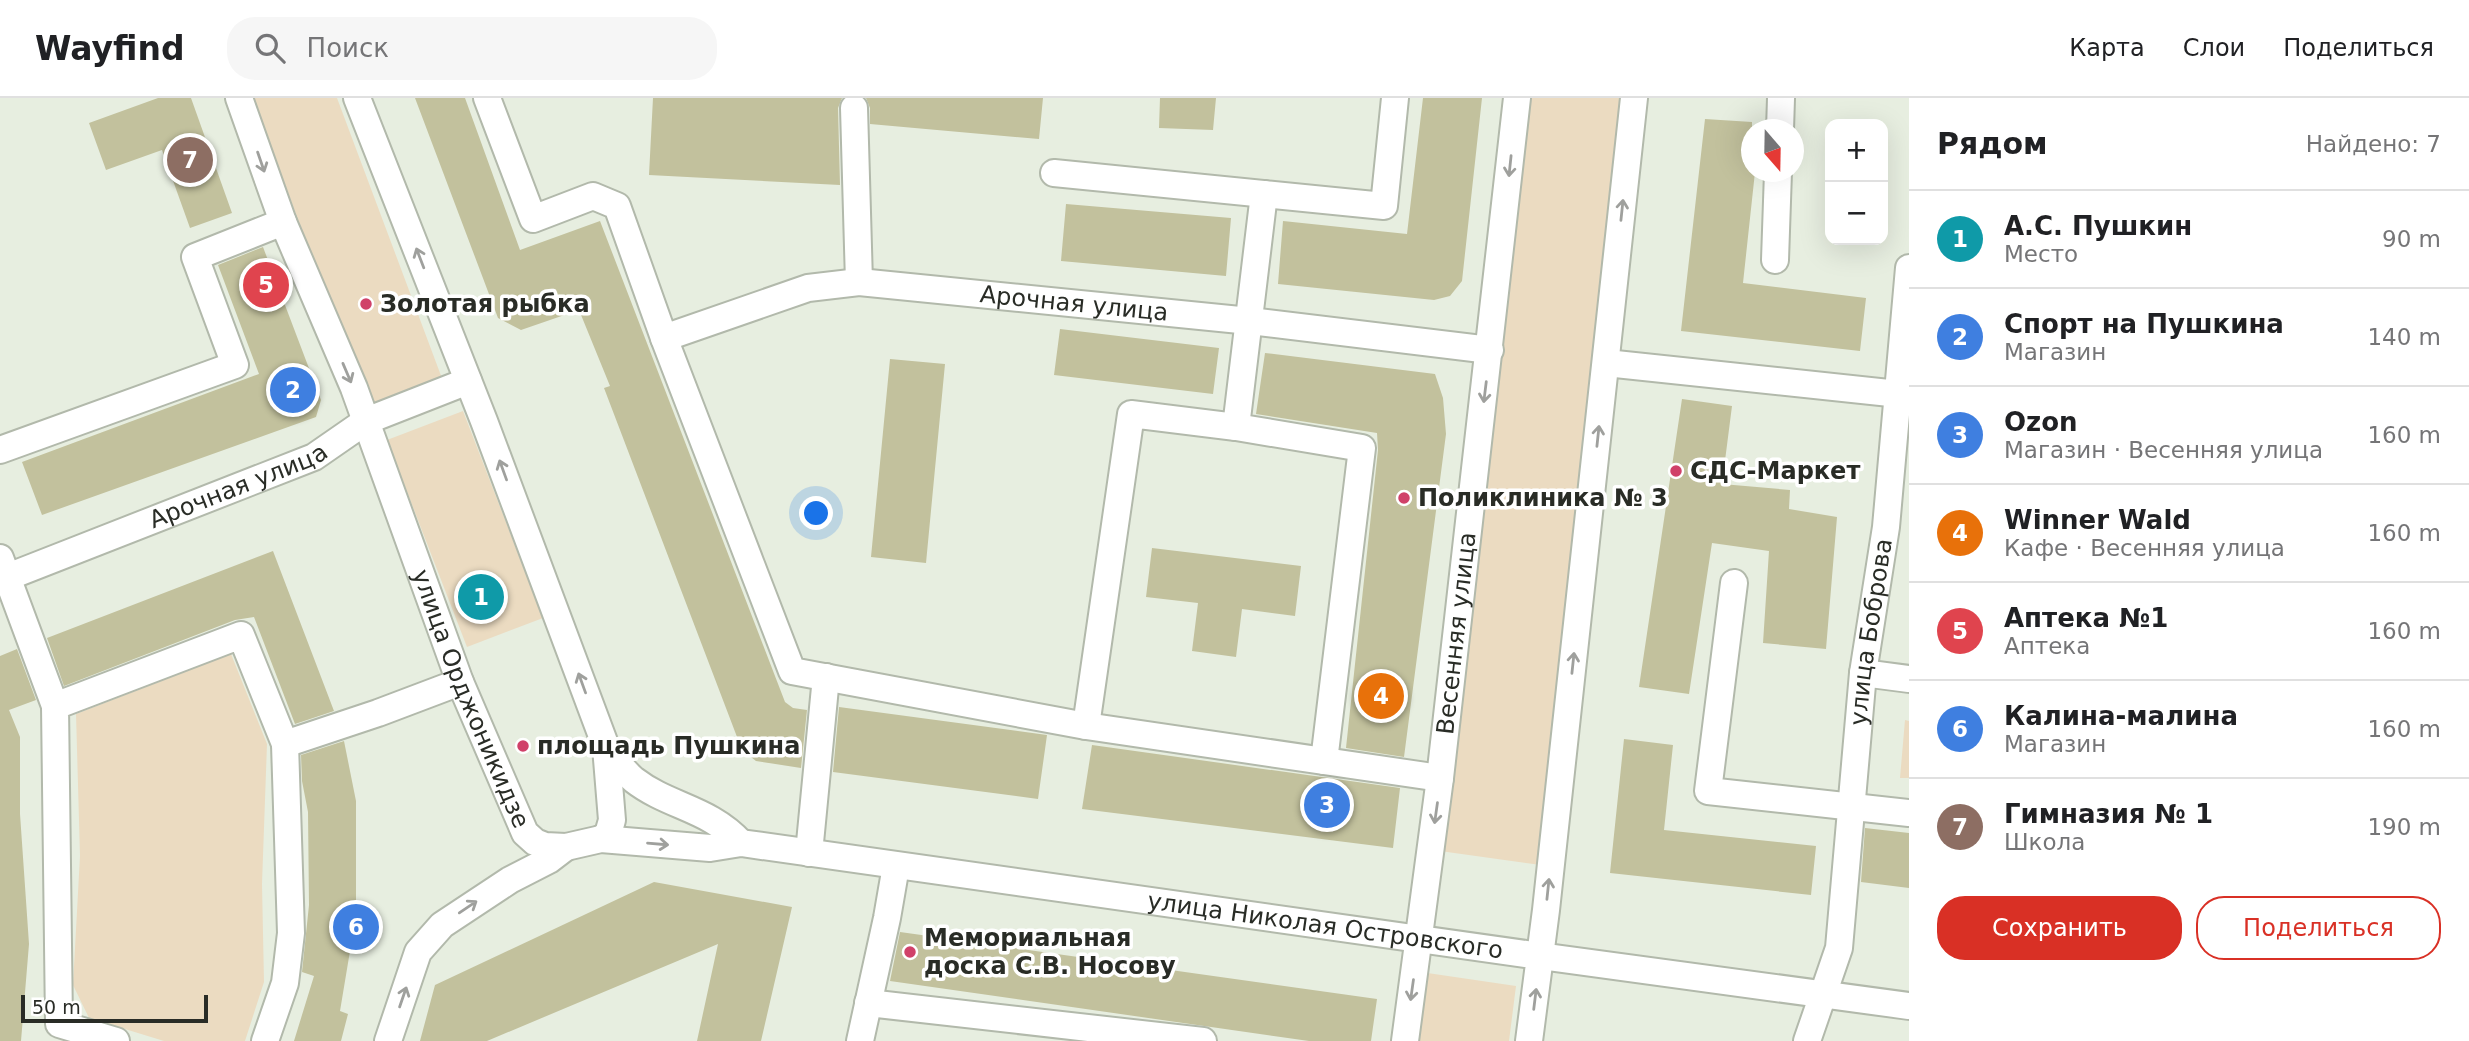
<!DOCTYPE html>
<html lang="ru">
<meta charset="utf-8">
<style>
:root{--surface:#fff;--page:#f6f6f6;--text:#202124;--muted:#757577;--line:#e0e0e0;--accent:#d93025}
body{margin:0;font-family:"DejaVu Sans",sans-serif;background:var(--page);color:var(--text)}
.controls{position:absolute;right:21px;top:21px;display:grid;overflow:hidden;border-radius:14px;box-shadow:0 7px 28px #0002}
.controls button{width:63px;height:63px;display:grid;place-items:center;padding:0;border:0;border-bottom:2px solid var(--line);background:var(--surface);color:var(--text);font:35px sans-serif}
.compass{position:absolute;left:1741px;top:21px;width:63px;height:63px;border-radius:50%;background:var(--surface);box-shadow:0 7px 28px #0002;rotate:160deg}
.scale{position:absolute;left:21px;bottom:18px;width:187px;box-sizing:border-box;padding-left:7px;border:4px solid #292c26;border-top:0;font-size:19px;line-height:24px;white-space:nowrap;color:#292c26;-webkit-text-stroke:5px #fff;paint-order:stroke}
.you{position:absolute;left:817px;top:416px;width:24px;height:24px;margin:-18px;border:5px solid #fff;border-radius:50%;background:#1a73e8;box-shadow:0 0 0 10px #1a73e833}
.badge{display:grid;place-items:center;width:46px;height:46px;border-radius:50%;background:var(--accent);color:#fff;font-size:23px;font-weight:700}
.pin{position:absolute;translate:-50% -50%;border:4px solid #fff;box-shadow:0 2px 7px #0006}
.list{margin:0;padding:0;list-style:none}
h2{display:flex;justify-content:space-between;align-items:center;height:91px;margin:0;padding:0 28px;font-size:30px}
h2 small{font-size:23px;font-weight:400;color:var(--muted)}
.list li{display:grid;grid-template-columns:46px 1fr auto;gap:21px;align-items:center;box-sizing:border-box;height:98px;padding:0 28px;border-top:2px solid var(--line)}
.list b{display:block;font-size:26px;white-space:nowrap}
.list p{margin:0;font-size:23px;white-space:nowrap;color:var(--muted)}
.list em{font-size:23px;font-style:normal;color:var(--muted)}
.actions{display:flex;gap:14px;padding:21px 28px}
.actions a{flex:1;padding:16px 0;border:2px solid var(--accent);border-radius:28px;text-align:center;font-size:24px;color:var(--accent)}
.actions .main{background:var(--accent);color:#fff}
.icon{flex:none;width:38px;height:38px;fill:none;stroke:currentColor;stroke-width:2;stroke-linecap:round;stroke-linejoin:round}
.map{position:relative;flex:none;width:1909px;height:943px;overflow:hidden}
header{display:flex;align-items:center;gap:42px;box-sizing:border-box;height:98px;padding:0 35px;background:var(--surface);border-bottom:2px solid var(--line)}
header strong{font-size:33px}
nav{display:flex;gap:38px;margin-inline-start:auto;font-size:24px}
.search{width:490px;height:63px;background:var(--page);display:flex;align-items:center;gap:18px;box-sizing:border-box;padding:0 24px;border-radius:28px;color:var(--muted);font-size:26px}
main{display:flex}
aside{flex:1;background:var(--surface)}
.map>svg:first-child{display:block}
.green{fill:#ebdbc1}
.building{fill:#c2c19d}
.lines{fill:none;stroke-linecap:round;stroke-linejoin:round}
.minor-casing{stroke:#b2b9ab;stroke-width:30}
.minor{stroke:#fff;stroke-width:26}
.oneway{stroke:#9fa09d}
.poi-dot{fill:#d04169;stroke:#fff;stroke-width:2.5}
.labels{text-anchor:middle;stroke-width:7;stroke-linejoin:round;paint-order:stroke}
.poi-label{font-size:24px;font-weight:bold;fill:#292c26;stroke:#fff;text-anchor:start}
.street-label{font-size:24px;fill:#292c26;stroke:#fff}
</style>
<header>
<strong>Wayfind</strong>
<div class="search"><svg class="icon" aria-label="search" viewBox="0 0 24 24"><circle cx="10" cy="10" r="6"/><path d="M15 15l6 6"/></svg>Поиск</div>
<nav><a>Карта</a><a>Слои</a><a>Поделиться</a></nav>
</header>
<main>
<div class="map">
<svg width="1909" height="943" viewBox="0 0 1909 943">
<rect width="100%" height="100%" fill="#e7eee0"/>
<path class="green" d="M253 0H337L443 283 368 311Z
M1528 0H1631L1541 767 1440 753Z
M463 313 543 520 467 549 387 342Z
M231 556 267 646 262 786 264 884 245 943H164L89 920 73 887 80 758 76 616Z
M1905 622 1909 623V680H1900Z
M1407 872 1516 888 1509 943H1398Z"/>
<path class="building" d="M158 0H191L232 115 190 130 162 52 106 72 89 25Z
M415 0H465L520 152 600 123 785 604 793 610 807 612 801 670 756 663 742 652 604 290 610 288 579 212 521 232 498 220Z
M653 0H842L838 10 840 87 649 77Z
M866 0H1043L1039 41 870 26V10Z
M1160 0H1216L1213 32 1159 30Z
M1423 0H1482L1462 183 1450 198 1434 202 1278 186 1283 123 1407 136Z
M1705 21 1752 24V74H1755L1743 185 1866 200 1860 253 1681 233Z
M1066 106 1231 120 1226 178 1061 163Z
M263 149 321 302 316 319 42 417 22 364 259 276 218 167Z
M1060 231 1219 250 1213 296 1054 277Z
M1265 255 1435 276 1443 300 1446 336 1404 659 1346 650 1378 352 1377 335 1256 316Z
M890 261 945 266 926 465 871 459Z
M1682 301 1732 308 1722 386 1790 392 1789 411 1837 419 1826 551 1763 545 1769 453 1712 445 1689 596 1639 589Z
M1152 450 1301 468 1295 518 1242 511 1236 559 1192 553 1198 505 1146 499Z
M273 453 334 613 295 626 254 519 235 522 64 588 47 540Z
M17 551 36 602 9 612 20 639V716L29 846 21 943H0V558Z
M839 609 1047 637 1038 701 833 674Z
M1624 641 1673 647 1664 732 1816 748 1811 797 1610 775Z
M344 643 356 703V817L340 913 348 916 341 943H294L314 878 302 874 309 807 308 714 302 683 301 657Z
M1092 647 1400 690 1393 750 1082 711Z
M1865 730 1909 735V790L1861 784Z
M654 784 792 809 761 943H697L718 846 487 943H420L435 887Z
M900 834 1377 901 1371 943H1309L890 883Z"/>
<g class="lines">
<g class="minor-casing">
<g id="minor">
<path id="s1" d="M239 0 283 124 354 290 460 584 525 735 535 744 545 748 566 749 601 741 710 750 741 745 1540 858 1909 908"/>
<path d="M357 0 484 323 606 649C615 661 623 673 634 682 669 709 709 710 741 745"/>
<path d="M487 0 533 121 593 98 617 108 664 240 792 573 1086 628 1440 680"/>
<path d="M854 10 859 184"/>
<path d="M1780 32 1781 0"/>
<path d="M1054 75 1384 108 1395 0"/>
<path d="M1264 96 1236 329 1362 350 1324 663"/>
<path d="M1775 162 1778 74"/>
<path id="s2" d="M664 240 808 190 859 184 1250 223 1490 252"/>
<path d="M1606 265 1909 297"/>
<path d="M0 352 235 267 195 159 283 124"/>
<path d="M0 460 55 608"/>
<path id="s3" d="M0 482 314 359 366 323 468 283"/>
<path d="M1734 485 1708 693 1909 715"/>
<path d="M1863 575 1909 581"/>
<path d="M1086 628 1131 316 1236 329"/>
<path d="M285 646 378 615 460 584"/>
<path d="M601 741 608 736 612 722 606 649"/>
<path d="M809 755 826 579"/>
<path d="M868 905 1203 943"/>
<path d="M116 943 59 926 55 608 241 537 285 646 291 835 285 885 265 943"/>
<path d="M388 943 418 854 442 827 510 782 549 762 566 749"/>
<path d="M860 943 887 820 896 768"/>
<path id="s4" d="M1405 943 1440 680 1517 0"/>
<path d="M1529 943 1546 812 1634 0"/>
<path id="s5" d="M1807 943 1839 850 1863 575 1886 429 1909 170"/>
</g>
</g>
<use href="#minor" class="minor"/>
</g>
<defs><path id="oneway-shaft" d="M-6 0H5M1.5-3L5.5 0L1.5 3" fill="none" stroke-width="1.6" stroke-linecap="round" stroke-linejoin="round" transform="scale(1.75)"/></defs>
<g class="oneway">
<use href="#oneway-shaft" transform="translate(261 64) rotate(71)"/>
<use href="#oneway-shaft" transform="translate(1510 68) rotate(96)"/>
<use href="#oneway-shaft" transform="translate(1622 112) rotate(-84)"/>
<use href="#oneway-shaft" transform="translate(420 160) rotate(-111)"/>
<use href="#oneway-shaft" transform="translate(347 275) rotate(67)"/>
<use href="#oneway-shaft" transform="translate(1485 294) rotate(97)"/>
<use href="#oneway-shaft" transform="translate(1598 338) rotate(-84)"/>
<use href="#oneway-shaft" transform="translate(503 372) rotate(-110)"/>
<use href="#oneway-shaft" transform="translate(1573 565) rotate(-84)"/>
<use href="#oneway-shaft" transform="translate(582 585) rotate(-110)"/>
<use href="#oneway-shaft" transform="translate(1436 715) rotate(98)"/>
<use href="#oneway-shaft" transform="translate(658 746) rotate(5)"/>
<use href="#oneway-shaft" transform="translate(1548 791) rotate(-84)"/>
<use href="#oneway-shaft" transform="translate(468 809) rotate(-34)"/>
<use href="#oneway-shaft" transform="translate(1412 892) rotate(98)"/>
<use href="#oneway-shaft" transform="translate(403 899) rotate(-71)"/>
<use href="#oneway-shaft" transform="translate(1535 901) rotate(-83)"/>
</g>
<g class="poi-dot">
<circle cx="366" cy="206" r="7"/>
<circle cx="1676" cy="373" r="7"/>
<circle cx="1404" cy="400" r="7"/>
<circle cx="523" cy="648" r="7"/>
<circle cx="910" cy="854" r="7"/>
</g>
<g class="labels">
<g class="poi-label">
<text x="380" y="214">Золотая рыбка</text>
<text x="1690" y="381">СДС-Маркет</text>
<text x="1418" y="408">Поликлиника № 3</text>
<text x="537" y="656">площадь Пушкина</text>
<text x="924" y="848">Мемориальная<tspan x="924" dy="28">доска С.В. Носову</tspan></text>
</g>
<g class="street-label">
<text dy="8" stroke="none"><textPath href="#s2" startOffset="420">Арочная улица</textPath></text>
<text dy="8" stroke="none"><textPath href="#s3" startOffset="256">Арочная улица</textPath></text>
<text dy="8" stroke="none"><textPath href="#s4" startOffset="411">Весенняя улица</textPath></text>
<text dy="8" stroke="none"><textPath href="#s5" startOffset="416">улица Боброва</textPath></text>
<text dy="8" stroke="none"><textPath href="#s1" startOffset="644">улица Орджоникидзе</textPath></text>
<text dy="8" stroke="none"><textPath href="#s1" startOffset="1601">улица Николая Островского</textPath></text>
</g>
</g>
</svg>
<div class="controls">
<button>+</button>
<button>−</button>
</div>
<svg class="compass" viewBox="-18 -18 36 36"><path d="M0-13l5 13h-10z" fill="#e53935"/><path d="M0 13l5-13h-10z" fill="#757577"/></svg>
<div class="scale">50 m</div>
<div class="you"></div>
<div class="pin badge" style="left:481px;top:499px;background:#0f9aa8">1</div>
<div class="pin badge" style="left:293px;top:292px;background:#3f7fe0">2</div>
<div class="pin badge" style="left:1327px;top:707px;background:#3f7fe0">3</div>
<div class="pin badge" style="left:1381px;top:598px;background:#e8710a">4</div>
<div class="pin badge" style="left:266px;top:187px;background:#e0444e">5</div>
<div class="pin badge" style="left:356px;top:829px;background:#3f7fe0">6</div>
<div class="pin badge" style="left:190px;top:62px;background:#8d6e63">7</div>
</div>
<aside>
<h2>Рядом<small>Найдено: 7</small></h2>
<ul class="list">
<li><span class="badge" style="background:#0f9aa8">1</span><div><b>А.С. Пушкин</b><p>Место</p></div><em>90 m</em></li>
<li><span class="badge" style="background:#3f7fe0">2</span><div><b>Спорт на Пушкина</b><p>Магазин</p></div><em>140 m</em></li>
<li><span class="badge" style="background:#3f7fe0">3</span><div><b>Ozon</b><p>Магазин · Весенняя улица</p></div><em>160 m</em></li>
<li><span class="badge" style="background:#e8710a">4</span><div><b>Winner Wald</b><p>Кафе · Весенняя улица</p></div><em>160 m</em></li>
<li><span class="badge" style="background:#e0444e">5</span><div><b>Аптека №1</b><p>Аптека</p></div><em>160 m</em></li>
<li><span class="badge" style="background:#3f7fe0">6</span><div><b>Калина-малина</b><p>Магазин</p></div><em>160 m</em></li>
<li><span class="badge" style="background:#8d6e63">7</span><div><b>Гимназия № 1</b><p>Школа</p></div><em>190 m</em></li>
</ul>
<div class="actions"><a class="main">Сохранить</a><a>Поделиться</a></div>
</aside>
</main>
